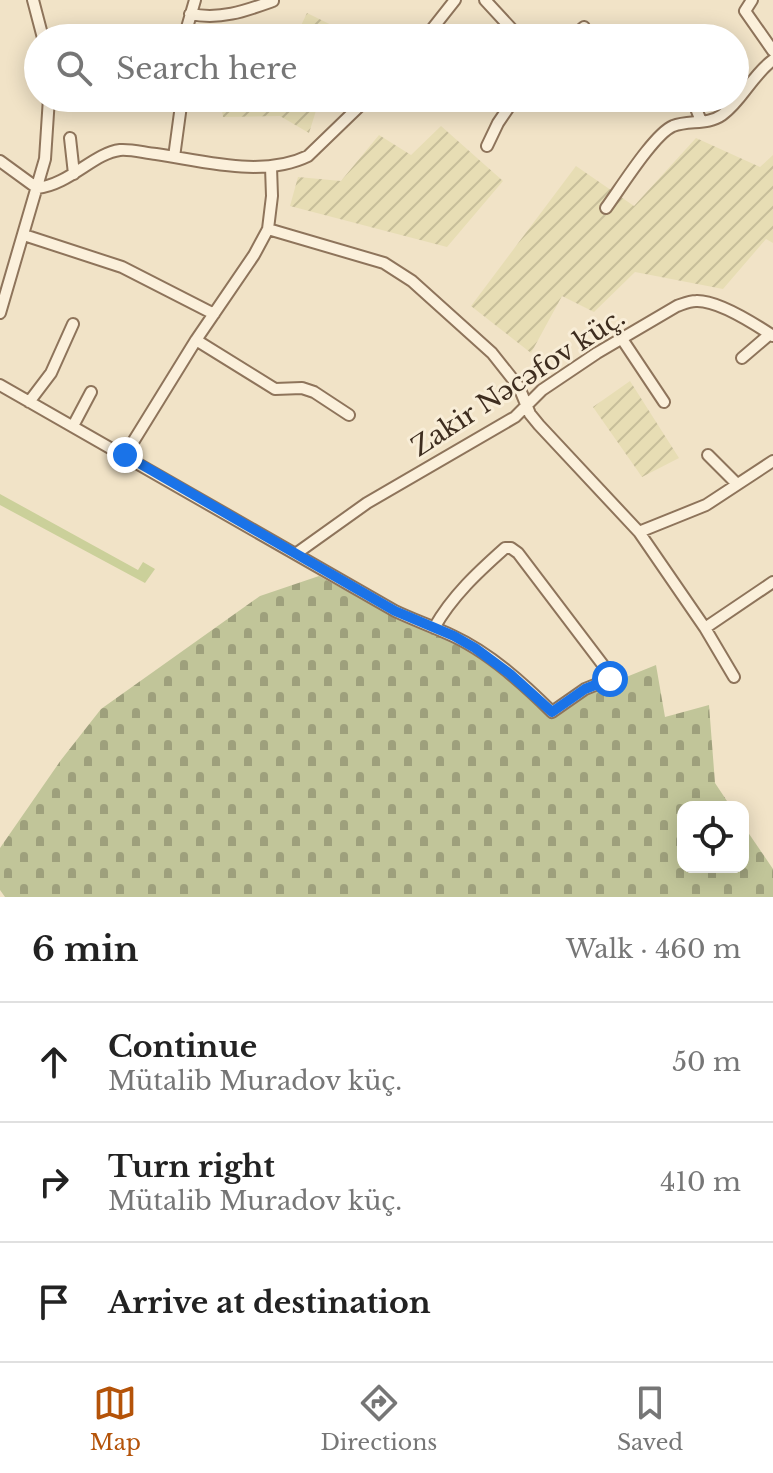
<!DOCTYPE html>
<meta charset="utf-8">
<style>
:root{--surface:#fff;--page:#f6f6f6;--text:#222;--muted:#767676;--line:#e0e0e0;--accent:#b45309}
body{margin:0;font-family:"Libre Baskerville",serif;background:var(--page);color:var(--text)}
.controls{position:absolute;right:24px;bottom:24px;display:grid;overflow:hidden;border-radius:16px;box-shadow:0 4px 20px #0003}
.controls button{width:72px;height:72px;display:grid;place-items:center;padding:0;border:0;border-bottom:2px solid var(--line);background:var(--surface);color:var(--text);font:40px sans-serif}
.stop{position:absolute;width:24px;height:24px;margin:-18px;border:6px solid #1a73e8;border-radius:50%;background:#fff}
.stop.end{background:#1a73e8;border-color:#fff;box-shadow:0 2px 8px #0008}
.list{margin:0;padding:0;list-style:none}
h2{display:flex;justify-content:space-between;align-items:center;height:104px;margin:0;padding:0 32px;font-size:34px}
h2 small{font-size:26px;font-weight:400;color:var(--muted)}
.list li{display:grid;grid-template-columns:52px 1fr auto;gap:24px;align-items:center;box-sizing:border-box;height:120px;padding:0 32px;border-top:2px solid var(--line)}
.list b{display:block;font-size:30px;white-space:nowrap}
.list p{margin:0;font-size:26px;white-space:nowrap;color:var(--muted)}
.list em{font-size:26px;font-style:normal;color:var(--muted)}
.icon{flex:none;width:44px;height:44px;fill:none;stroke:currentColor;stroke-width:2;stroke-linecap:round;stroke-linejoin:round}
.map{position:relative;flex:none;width:773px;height:897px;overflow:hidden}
.search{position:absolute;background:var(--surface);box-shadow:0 4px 20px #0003;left:24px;right:24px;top:24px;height:88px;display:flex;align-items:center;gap:20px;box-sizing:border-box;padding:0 28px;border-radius:44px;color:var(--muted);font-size:30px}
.sheet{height:464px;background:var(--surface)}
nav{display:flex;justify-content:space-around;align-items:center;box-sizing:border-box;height:112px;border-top:2px solid var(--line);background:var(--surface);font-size:22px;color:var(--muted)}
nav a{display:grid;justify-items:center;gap:4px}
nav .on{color:var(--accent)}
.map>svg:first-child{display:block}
.farmland{fill:url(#farmland-furrows)}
.green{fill:#cbd09a}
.cemetery{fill:url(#cemetery-stones)}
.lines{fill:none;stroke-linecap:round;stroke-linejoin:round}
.street-casing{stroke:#8e745b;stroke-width:14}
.street{stroke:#fbf0db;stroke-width:10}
.route{stroke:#1a73e8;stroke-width:10}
.labels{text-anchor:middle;stroke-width:6;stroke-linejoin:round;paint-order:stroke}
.street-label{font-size:26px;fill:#3e2d1f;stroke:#f8edd7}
</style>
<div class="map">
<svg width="773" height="897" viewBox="0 0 773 897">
<defs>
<pattern id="farmland-furrows" width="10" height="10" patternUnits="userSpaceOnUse" patternTransform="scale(2)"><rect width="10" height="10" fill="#e7ddb4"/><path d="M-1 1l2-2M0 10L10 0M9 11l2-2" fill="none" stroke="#c7be9a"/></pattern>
<pattern id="cemetery-stones" width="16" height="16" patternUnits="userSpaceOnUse" patternTransform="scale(2)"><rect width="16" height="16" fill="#c1c599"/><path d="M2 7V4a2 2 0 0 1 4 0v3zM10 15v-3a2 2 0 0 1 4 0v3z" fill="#9ea07c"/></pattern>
</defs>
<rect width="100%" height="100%" fill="#f1e3c7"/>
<path class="farmland" d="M307 13 358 38H295Z
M220 98H320L309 133 280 116 223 117Z
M441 126 503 181 447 247 290 206 298 177 341 181 379 135 411 155Z
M696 138 760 167 773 155V243L766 239 723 289 635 272 594 312 562 296 531 353 471 306 576 166 634 206Z
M630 381 679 458 642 477 593 407Z"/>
<path class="green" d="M0 494 138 570 143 562 155 569 145 583 0 505Z"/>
<path class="cemetery" d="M319 576 405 622 462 646 511 681 552 718 584 694 656 665 665 717 709 705 715 783 731 807H683V867H743V825L773 869V897H5L0 890V848L61 760 101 709 260 596Z"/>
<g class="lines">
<g class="street-casing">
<path id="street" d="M33 0 43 38
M485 0 520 38
M752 0 745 11 773 51
M190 14C221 20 245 11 273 1
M377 31 388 38
M184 38 195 0
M425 38 455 0
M571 38 584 27
M686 98 695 106 701 121
M70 138 74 174
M487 146 498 123 515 98
M174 157 182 98
M0 161 37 188C69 185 94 153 120 150 131 149 145 153 156 154 204 161 263 178 308 156L368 98
M606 208C620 189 654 134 673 126 689 120 708 125 722 115 742 101 752 75 773 60
M268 229 384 263 412 281 492 353 519 387 530 414 539 425 639 532 705 628 734 677
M24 235 122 267 214 314
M0 313 45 159 49 98
M622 339 664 402
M196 340 275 389 302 388 314 392 349 415
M742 358 770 334
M0 385 395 611C414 620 434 627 453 636 490 653 524 684 552 712L585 689 610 679 603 665 518 553 511 548H505C478 572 452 596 434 628
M29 402 51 373 73 324
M73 426 91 392
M125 455 196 340 254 255 268 229 272 196 271 167
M708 455 737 484
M639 532 706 505 773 461
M297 553 367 503 515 417 542 390 597 353 677 306C683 304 689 301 696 301 717 300 755 324 773 336
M705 628 773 582"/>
</g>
<use href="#street" class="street"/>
</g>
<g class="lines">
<path class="route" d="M125 455 395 611 454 636 475 648 510 674 552 712 585 689 610 679"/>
</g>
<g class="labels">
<g class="street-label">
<text transform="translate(518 382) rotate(-33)" y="9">Zakir Nəcəfov küç.</text>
</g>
</g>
</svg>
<div class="controls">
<button><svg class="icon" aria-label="locate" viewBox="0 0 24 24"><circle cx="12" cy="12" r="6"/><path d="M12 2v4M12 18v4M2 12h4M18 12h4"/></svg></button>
</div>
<div class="stop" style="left:610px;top:679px"></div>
<div class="stop end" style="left:125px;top:455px"></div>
<div class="search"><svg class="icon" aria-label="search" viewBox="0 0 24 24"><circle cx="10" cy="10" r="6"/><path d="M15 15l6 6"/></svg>Search here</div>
</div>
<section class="sheet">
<h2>6 min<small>Walk · 460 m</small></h2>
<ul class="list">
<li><svg class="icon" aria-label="ahead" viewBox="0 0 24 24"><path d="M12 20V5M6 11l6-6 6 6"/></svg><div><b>Continue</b><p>Mütalib Muradov küç.</p></div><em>50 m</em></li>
<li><svg class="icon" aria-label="right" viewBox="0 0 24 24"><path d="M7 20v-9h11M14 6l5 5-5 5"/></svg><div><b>Turn right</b><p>Mütalib Muradov küç.</p></div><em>410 m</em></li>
<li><svg class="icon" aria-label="arrive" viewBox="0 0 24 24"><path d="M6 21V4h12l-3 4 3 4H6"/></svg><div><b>Arrive at destination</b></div></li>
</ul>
</section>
<nav>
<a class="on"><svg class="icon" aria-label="map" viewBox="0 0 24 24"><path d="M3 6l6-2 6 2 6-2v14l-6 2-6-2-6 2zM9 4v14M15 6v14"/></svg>Map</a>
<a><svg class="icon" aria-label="directions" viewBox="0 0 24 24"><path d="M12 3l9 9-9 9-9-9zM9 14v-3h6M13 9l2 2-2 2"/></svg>Directions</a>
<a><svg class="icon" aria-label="saved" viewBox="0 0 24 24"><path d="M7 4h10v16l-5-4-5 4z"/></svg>Saved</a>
</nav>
